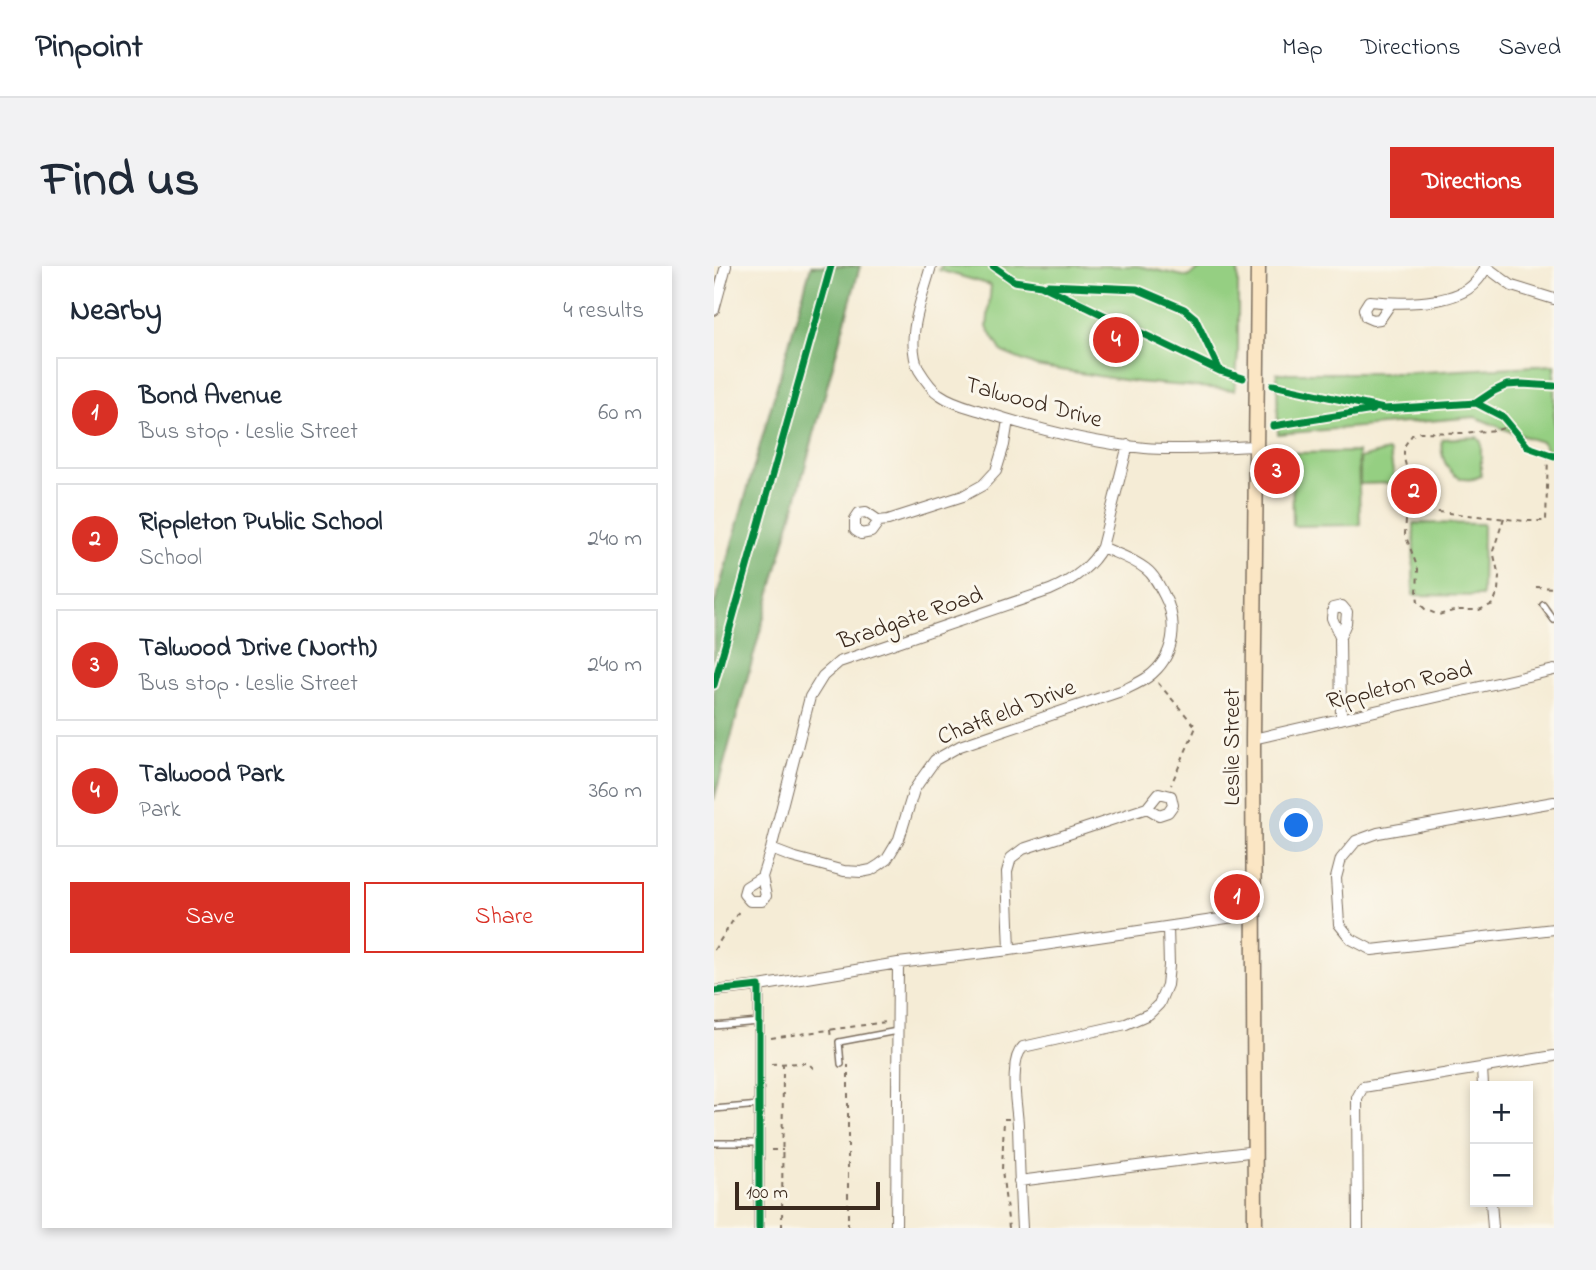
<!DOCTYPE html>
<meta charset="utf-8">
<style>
:root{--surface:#fff;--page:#f2f2f3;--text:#1f2937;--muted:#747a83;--line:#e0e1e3;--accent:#d93025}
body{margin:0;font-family:"Indie Flower",sans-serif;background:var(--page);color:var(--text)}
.controls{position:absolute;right:21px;bottom:21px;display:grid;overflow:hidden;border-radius:0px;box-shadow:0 4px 10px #0003}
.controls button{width:63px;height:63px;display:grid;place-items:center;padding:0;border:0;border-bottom:2px solid var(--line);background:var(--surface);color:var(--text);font:35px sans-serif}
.scale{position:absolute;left:21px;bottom:18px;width:145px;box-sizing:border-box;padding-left:7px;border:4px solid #3b2a1e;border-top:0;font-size:19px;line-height:24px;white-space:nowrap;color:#3b2a1e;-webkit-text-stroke:5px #fbf7ec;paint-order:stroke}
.you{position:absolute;left:583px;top:560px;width:24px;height:24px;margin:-18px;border:5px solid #fff;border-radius:50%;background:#1a73e8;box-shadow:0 0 0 10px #1a73e833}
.badge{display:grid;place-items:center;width:46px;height:46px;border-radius:50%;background:var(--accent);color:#fff;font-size:23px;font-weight:700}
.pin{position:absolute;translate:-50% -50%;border:4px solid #fff;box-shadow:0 2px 7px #0006}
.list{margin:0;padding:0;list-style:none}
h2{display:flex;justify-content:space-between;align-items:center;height:91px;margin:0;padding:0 28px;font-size:30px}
h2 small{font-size:23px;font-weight:400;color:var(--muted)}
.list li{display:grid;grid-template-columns:46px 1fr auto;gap:21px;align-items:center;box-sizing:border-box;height:112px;margin:0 14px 14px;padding:0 14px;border:2px solid var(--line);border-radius:0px}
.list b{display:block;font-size:26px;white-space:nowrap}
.list p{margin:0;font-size:23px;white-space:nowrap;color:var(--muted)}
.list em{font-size:23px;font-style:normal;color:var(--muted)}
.actions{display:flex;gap:14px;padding:21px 28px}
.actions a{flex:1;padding:16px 0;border:2px solid var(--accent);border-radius:0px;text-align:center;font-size:24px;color:var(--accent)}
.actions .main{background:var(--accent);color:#fff}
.map{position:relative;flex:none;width:840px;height:962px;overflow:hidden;border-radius:0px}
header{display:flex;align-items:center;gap:42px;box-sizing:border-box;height:98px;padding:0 35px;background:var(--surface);border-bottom:2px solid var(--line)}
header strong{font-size:33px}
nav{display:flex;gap:38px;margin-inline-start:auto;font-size:24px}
.intro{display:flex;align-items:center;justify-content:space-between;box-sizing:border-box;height:168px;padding:0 42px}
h1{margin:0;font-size:49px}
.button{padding:18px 32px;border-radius:0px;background:var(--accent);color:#fff;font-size:24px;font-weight:700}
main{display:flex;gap:42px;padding:0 42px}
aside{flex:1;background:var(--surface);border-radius:0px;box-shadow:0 4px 10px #0003}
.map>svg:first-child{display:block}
.green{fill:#95cf82;stroke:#687c50;stroke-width:2}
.forest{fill:#78b270;stroke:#5a6e47;stroke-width:2}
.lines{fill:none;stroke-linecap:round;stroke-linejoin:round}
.lane-casing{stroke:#7c6e5e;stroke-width:8}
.street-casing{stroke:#7c6e5e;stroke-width:12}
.secondary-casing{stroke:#7c6e5e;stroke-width:17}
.path{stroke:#7c6e5e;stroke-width:2;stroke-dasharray:5 5;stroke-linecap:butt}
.lane{stroke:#fff;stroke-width:5}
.street{stroke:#fff;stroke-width:10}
.secondary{stroke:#fbe6c4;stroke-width:14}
.cycleway-casing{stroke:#fbf7ec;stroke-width:11}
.cycleway{stroke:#00873e;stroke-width:7}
.labels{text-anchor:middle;stroke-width:6;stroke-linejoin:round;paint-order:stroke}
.street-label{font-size:24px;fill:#3b2a1e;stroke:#fbf7ec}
</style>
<header>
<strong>Pinpoint</strong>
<nav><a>Map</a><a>Directions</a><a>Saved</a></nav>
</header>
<div class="intro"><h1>Find us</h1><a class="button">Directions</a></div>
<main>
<aside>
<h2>Nearby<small>4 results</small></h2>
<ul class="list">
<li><span class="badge">1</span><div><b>Bond Avenue</b><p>Bus stop · Leslie Street</p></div><em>60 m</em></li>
<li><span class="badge">2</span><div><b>Rippleton Public School</b><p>School</p></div><em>240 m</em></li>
<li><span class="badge">3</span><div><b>Talwood Drive (North)</b><p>Bus stop · Leslie Street</p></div><em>240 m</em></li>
<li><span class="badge">4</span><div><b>Talwood Park</b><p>Park</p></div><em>360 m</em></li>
</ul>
<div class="actions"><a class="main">Save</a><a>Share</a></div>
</aside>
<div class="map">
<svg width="840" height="962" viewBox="0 0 840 962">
<rect width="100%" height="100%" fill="#fbf7ec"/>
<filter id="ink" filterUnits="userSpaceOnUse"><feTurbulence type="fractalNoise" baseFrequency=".0143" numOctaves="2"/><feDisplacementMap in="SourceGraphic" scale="14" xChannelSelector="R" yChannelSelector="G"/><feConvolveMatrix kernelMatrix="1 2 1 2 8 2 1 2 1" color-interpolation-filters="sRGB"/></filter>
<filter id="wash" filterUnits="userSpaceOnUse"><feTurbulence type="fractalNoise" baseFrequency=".00686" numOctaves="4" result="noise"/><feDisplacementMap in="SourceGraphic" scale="28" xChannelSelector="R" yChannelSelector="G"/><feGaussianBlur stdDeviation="1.57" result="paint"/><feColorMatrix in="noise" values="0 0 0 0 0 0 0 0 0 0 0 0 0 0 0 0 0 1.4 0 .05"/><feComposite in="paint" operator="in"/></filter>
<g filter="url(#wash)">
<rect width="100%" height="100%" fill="#f5ecd6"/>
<path class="green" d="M227 0H424L474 11 490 0H524V87L521 124 422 116 322 100 288 86 273 61 277 19 225 4Z
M840 99V186L834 187 828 176 805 169 761 151 564 168 563 107H690Z
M763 171 767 176V210C742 223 724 196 728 173Z
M673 185 676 187 680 212 677 217 646 218V192Z
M644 186 646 259 579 260 578 187Z
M700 257 769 258 768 330 699 329Z"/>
<path class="forest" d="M97 0H146L0 534V341Z"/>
</g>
<g filter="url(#ink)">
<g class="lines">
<g class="lane-casing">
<path id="lane" d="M829 339 840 354
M0 760 45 756
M127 798 125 776 183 765
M0 843 46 839
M0 877H46"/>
</g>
<g class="street-casing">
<path id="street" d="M217 0C209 30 190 74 205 104 210 112 217 123 225 128 239 138 255 141 270 146 322 163 376 177 431 182 467 185 506 181 543 180
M771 0 798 20 840 33
M677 37 666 53 659 54 652 51 650 43 655 35C683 38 729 39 754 23 762 18 767 10 772 2
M0 44 12 0
M165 255 157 266 147 268 141 264V253L145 247 152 246 165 255 174 254 249 230 269 219 282 205 290 179 294 154
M626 371 618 352 619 342 628 340 633 346 632 357 626 371 627 453
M539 473 840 404
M840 536 664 567 642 575 627 593 622 612 625 658 637 673 658 684 840 663
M57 583 78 591 130 605 147 606 157 604 165 599 173 593 185 573 200 524 206 515 221 494 246 480 410 424C418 420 427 416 434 411 461 391 465 357 450 329 445 319 440 309 432 303 418 292 403 288 388 281
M48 611 52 630 48 635H36L30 628 32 621 48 611 57 583 96 431 109 410 125 396 336 324C357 315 377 302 388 281L414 179
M296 684 293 606 297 592 309 583 433 542 445 549 454 546 459 539 457 530 445 527 433 542
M0 725 45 720 184 697 296 684 540 648
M768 802 769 820
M305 915 542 885
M777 936 779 962
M45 962V720
M182 962 184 697
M308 962C306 928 305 894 304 859 303 841 299 824 301 806 301 797 303 787 309 781L412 758 435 748 445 738 453 719 455 700 454 661
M644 962 643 832 649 821 840 790"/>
</g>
<g class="secondary-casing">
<path id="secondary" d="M541 962 539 473 544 0"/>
</g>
<path class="path" d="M694 243 812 255H832L834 189
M790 252 779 285 785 310 784 325 779 338 765 344H743L724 349 711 343 704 336 703 328 704 303 691 268 695 212 690 192V185L691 179 698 169 706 166 749 167 783 164 796 160
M822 321 840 322
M444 417 482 461 457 519
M0 684 27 642
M116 764 117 773
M57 772 172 756
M57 798 94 797 100 803
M295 853H290L288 904 295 962
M57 884H69
M68 962 69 797
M134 962V799"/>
<use href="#lane" class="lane"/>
<use href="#street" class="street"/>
<use href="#secondary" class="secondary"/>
<g class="cycleway-casing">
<path id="cycleway" d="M279 0 300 15 327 19 506 105 529 112
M334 19 423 23 470 43 481 52 506 105
M559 119 670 143 762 137 780 125 793 119 808 118 840 120
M762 137 789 151 814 181 840 190
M559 160 659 144
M0 419 117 0
M0 725 45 720V962"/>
</g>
<use href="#cycleway" class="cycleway"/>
</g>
</g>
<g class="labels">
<g class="street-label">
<text transform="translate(320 135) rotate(15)" y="8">Talwood Drive</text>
<text transform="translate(196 351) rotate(-19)" y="8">Bradgate Road</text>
<text transform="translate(685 418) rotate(-13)" y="8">Rippleton Road</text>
<text transform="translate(292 445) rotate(-21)" y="8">Chatfield Drive</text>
<text transform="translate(517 481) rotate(-90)" y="8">Leslie Street</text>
</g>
</g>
</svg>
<div class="controls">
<button>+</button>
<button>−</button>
</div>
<div class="scale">100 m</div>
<div class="you"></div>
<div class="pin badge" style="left:523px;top:631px">1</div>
<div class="pin badge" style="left:700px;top:225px">2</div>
<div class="pin badge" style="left:563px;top:205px">3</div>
<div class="pin badge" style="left:402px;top:74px">4</div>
</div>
</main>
